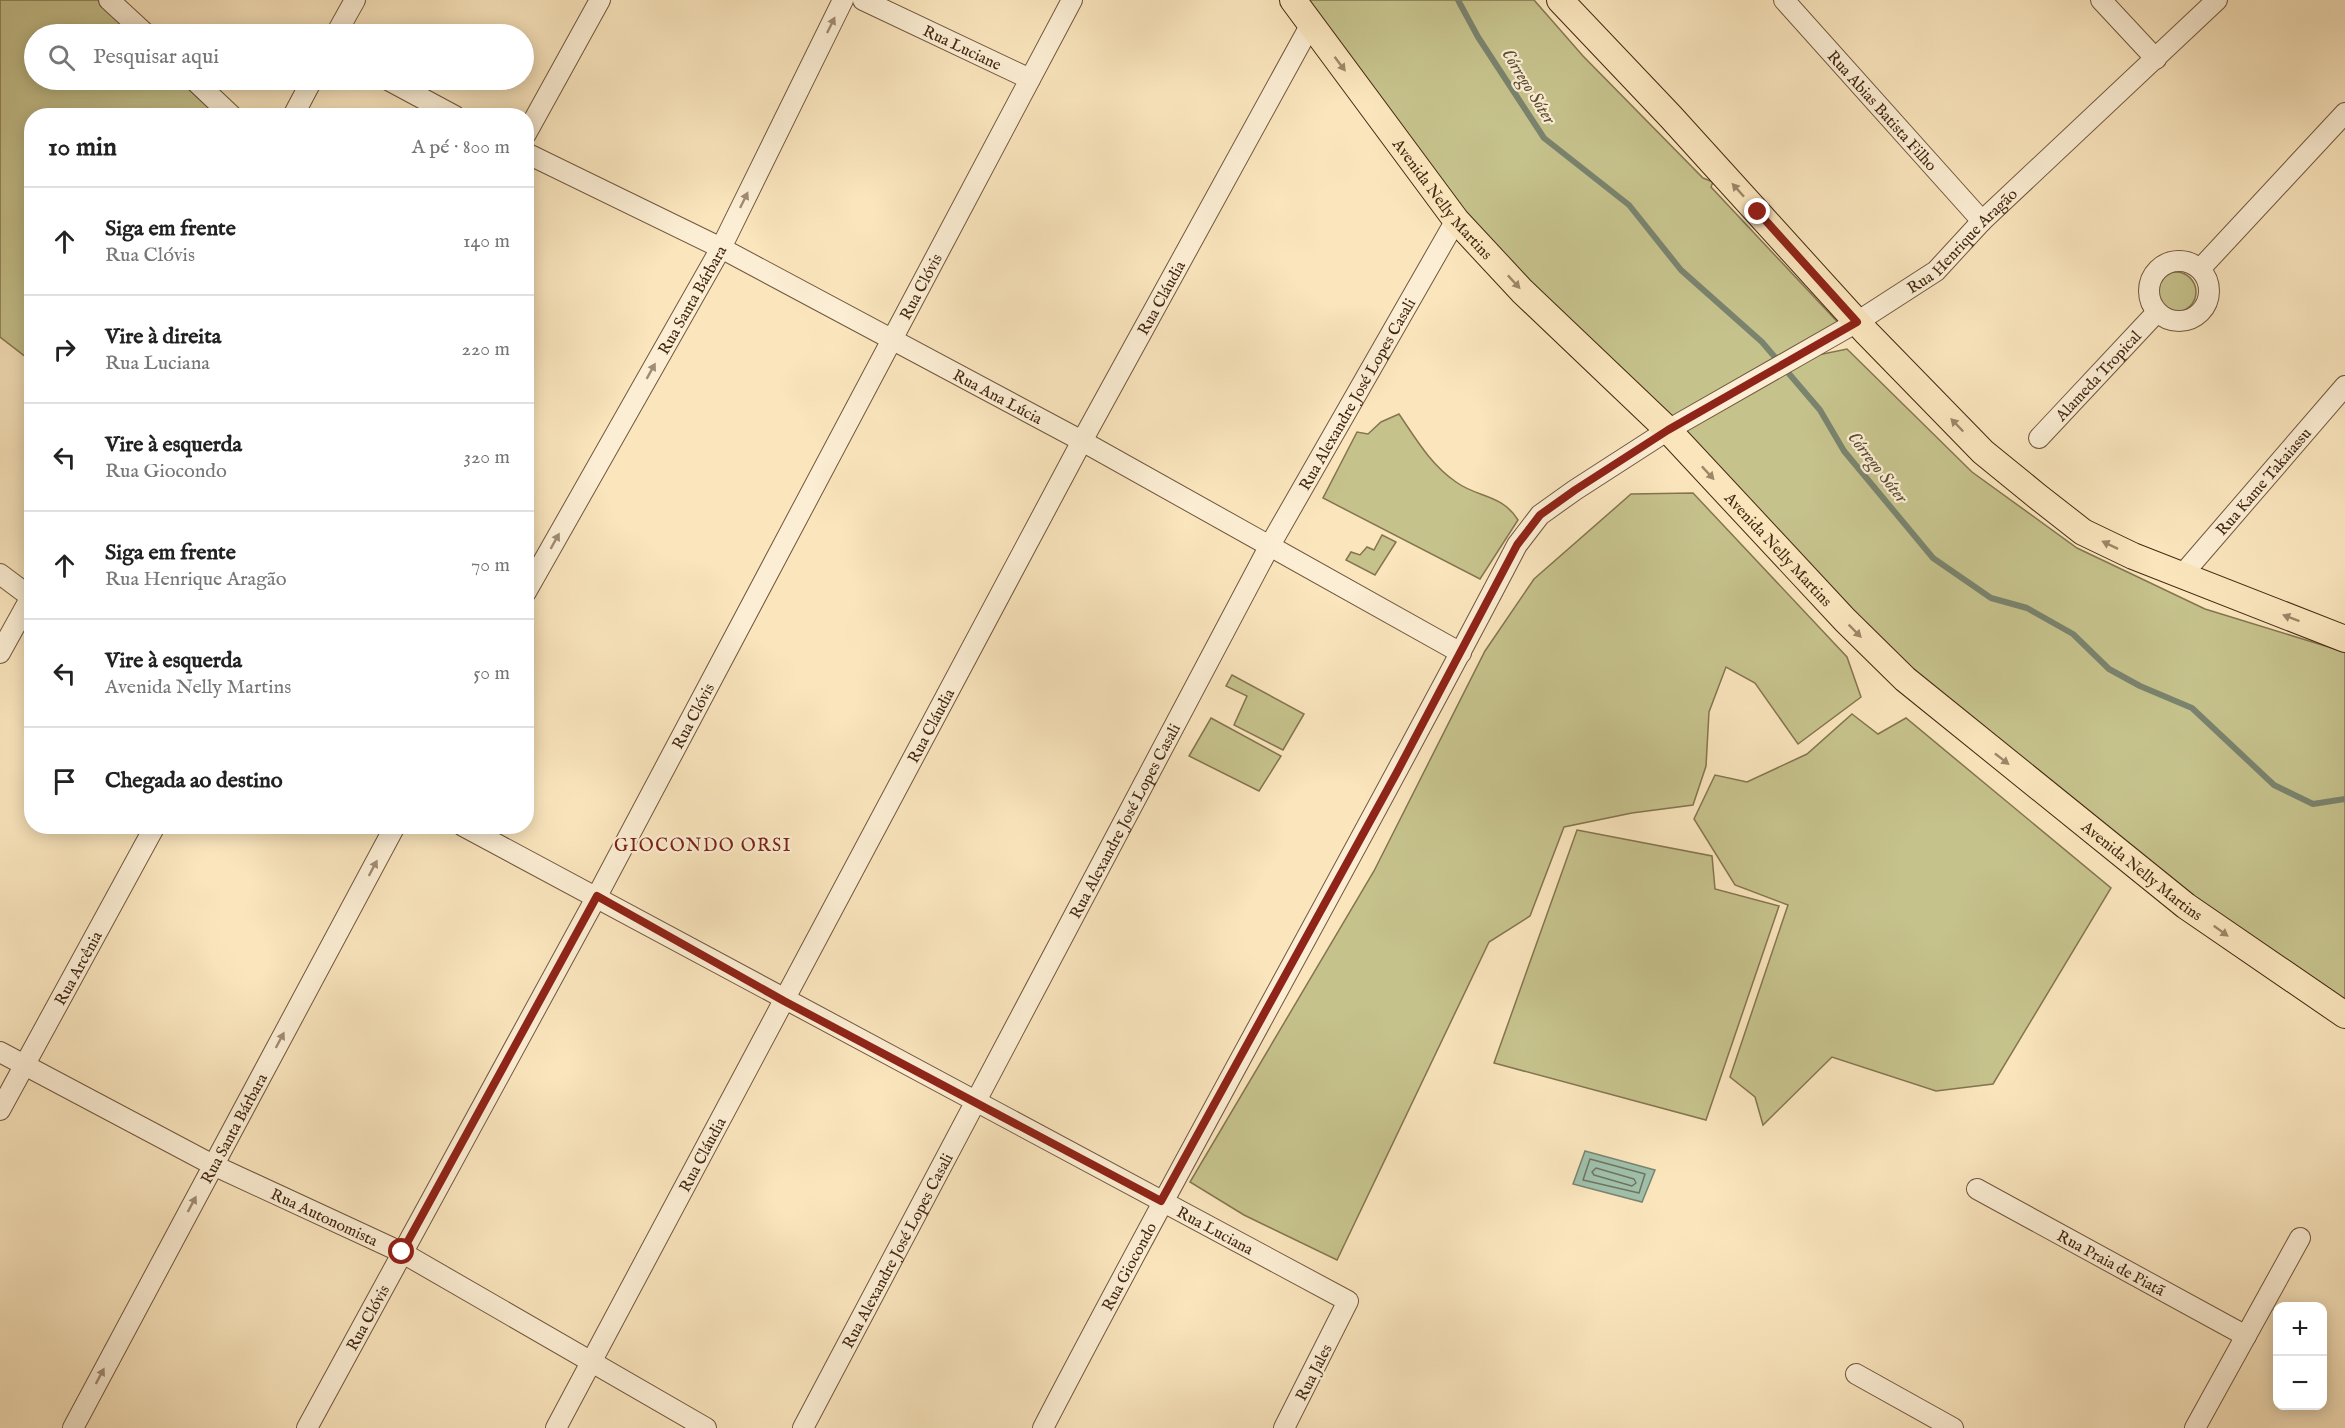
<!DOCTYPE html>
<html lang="pt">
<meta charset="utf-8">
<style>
:root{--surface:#fff;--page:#f2f2f2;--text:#222;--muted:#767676;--line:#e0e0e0}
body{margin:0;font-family:"IM FELL English",serif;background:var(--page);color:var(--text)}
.controls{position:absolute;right:18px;bottom:18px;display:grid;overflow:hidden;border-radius:12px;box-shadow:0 3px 15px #0003}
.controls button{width:54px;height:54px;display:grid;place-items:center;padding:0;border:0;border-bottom:2px solid var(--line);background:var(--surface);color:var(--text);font:30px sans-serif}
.stop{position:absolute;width:18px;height:18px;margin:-14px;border:4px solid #8f2418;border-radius:50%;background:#fff}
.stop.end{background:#8f2418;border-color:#fff;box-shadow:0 2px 6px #0008}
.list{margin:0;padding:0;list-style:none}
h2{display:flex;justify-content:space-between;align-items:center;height:78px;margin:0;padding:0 24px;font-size:26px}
h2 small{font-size:20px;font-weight:400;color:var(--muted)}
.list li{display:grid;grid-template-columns:39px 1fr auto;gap:18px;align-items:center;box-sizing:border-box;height:108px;padding:0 24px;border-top:2px solid var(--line)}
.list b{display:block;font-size:22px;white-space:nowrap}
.list p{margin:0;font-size:20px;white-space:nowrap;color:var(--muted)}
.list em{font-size:20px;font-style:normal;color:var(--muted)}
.icon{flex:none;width:33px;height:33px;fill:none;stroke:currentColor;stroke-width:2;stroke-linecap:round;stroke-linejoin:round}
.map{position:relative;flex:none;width:2345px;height:1428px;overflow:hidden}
.search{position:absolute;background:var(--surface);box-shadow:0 3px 15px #0003;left:24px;top:24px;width:510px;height:66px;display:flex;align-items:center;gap:15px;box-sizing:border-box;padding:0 21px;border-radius:33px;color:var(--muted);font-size:22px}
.panel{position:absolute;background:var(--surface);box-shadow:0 3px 15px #0003;left:24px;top:108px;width:510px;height:726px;border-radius:24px}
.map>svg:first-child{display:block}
.green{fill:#c6c28c;stroke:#84754f;stroke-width:1.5}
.water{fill:#9fc0ab;stroke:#7a836e;stroke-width:1.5}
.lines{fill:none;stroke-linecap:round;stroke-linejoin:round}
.shore{stroke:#71745e;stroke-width:1.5}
.stream{stroke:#7a836e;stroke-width:6}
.minor-casing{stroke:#71573d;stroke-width:22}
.major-casing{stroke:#432812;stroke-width:28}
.minor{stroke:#fceed4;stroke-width:20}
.major{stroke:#fae5bd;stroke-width:26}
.oneway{fill:#a08b73}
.oneway2{fill:#9e8668}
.route{stroke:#8f2418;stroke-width:8}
.labels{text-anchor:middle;stroke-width:4.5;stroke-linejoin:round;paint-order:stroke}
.street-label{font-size:16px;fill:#432812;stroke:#fceed4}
.water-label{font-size:18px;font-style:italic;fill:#5a4e38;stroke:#fceed4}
.neighbourhood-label{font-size:18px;letter-spacing:1.5px;fill:#7a1f14;stroke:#fceed4}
</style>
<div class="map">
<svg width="2345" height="1428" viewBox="0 0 2345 1428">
<rect width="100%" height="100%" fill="#fae5bd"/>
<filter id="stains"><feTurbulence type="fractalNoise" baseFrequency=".00333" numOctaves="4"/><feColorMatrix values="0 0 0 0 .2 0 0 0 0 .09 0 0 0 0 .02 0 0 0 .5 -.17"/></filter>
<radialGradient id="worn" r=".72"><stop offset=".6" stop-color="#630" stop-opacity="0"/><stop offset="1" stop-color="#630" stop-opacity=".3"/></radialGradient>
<path class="green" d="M0 0H98L134 34H34V80H179L216 115 32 116 31 361 0 337Z
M1302 0H1534L1583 56 1703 178 1713 182 1711 187 1846 331 1813 356 1847 349 1972 472 2077 548 2205 609 2345 652V1004L2253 946 1914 672 1463 216Z
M2156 292a20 20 0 1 1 40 0a20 20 0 1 1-40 0Z
M1399 414C1416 439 1431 465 1456 482 1478 498 1502 494 1518 520L1480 579 1323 498 1357 432 1368 434 1381 422Z
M1693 493 1847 657 1861 697 1798 744 1755 683 1726 667 1709 712 1706 766 1693 805 1632 813 1564 827 1530 916 1489 942 1337 1260 1244 1215 1190 1182 1374 871 1485 651 1534 579 1631 494Z
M1382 535 1396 542 1375 575 1346 560 1351 552 1360 555 1367 547 1374 550Z
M1232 675 1304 714 1283 750 1234 725 1247 696 1226 686Z
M1852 714 1878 734 1906 718 2111 888 1993 1084 1936 1091 1832 1057 1763 1125 1755 1097 1730 1077 1788 905 1735 885 1694 819 1715 775 1747 782 1807 754Z
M1211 718 1281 756 1259 791 1189 756Z
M1577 830 1712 856 1715 889 1779 906 1706 1120 1494 1063Z"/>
<path class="water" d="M1585 1151 1655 1170 1642 1202 1573 1184Z"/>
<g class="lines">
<path class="shore" d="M1590 1159 1645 1174 1639 1193 1583 1180Z
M1596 1168 1634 1179 1636 1183 1632 1186 1594 1175 1592 1172Z"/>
<path class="stream" d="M1458 0 1478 37 1544 138 1629 205 1681 270 1762 342 1820 410 1844 451 1933 558 1991 598 2027 608 2073 634 2109 669 2140 686 2192 708 2274 785 2313 804 2345 799"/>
<g class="minor-casing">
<g id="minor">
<path d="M109 0 146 34"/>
<path id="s1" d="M863 0 1030 79"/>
<path id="s2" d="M1784 0 1982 221"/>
<path d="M2101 0 2156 59"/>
<path d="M336 34 355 0"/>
<path d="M194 80 232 116"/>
<path d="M388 80 455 116"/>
<path d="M293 116 312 80"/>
<path d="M526 134 600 0"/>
<path id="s3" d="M526 153 721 248 1082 441 1461 653"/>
<circle cx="2179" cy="291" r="30"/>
<path d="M2200 269 2345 113"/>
<path id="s4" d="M2039 438 2157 312"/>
<path d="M0 574 32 598"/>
<path id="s5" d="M2182 575 2345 386"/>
<path id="s6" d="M526 592 721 248 843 0"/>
<path d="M0 653 32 595"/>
<path id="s7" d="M463 826 1348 1301 1284 1428"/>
<path id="s8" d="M0 1052 213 1165 401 1252 706 1428"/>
<path id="s9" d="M0 1110 155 826"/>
<path id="s10" d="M1977 1189 2246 1336"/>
<path d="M1856 1374 1953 1428"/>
<path id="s11" d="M73 1428 395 826"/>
<path id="s12" d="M307 1428 597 896 1072 0"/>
<path id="s13" d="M556 1428 1082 441 1311 24"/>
<path id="s14" d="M803 1428 1269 547 1456 220"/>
<path id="s15" d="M1043 1428C1197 1132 1363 841 1517 545L1540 515 1575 490 1668 430 1857 322 1936 271 1982 221 2217 0"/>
<path d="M2195 1428 2300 1238"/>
</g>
</g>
<g class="major-casing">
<g id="major">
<path id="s16" d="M1293 0 1456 220 1522 291 1668 430 1845 620 1905 679 2186 906 2345 1015"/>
<path d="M1560 0 1671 117 1867 333 1983 452 2037 496 2083 532 2133 556 2345 639"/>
</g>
</g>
<use href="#minor" class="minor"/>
<use href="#major" class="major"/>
</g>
<defs><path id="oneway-solid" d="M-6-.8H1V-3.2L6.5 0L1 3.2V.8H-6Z" transform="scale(1.5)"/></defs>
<g class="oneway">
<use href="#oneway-solid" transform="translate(831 25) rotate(-64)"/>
<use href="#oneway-solid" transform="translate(744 200) rotate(-64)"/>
<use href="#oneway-solid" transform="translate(651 371) rotate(-61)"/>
<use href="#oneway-solid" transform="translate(555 541) rotate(-61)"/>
<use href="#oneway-solid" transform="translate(373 868) rotate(-62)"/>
<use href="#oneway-solid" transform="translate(280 1040) rotate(-62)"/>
<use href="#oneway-solid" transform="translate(192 1204) rotate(-62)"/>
<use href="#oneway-solid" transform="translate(100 1376) rotate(-62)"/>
</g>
<g class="oneway2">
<use href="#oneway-solid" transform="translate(1340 64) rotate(53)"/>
<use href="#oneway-solid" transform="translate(1738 190) rotate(-132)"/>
<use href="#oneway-solid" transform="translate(1514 282) rotate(47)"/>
<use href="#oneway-solid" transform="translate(1957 425) rotate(-134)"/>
<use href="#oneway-solid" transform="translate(1708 473) rotate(47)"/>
<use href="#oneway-solid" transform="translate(2110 545) rotate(-154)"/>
<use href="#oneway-solid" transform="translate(2291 618) rotate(-159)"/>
<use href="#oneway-solid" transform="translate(1855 631) rotate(45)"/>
<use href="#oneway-solid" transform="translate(2002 759) rotate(38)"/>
<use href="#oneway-solid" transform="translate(2221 931) rotate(36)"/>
</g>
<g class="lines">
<path class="route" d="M402 1252 597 896 784 1001 1161 1201 1396 774 1517 545 1540 515 1575 490 1668 430 1857 322 1758 212"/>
</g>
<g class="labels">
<g class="street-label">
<text dy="6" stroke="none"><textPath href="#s1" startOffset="110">Rua Luciane</textPath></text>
<text dy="6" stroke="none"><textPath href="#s2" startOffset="148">Rua Abias Batista Filho</textPath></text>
<text dy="6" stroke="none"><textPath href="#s16" startOffset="249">Avenida Nelly Martins</textPath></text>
<text dy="6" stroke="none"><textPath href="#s15" startOffset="1545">Rua Henrique Aragão</textPath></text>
<text dy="6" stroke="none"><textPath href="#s12" startOffset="1296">Rua Clóvis</textPath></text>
<text dy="6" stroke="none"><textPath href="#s13" startOffset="1282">Rua Cláudia</textPath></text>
<text dy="6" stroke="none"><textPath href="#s6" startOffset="336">Rua Santa Bárbara</textPath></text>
<text dy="6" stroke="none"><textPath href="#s4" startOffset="86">Alameda Tropical</textPath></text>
<text dy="6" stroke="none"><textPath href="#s14" startOffset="1173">Rua Alexandre José Lopes Casali</textPath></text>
<text dy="6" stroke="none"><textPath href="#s3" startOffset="531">Rua Ana Lúcia</textPath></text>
<text dy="6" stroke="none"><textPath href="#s5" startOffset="124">Rua Kame Takaiassu</textPath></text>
<text dy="6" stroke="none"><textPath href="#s16" startOffset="735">Avenida Nelly Martins</textPath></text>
<text dy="6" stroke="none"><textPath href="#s12" startOffset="810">Rua Clóvis</textPath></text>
<text dy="6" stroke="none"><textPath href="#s13" startOffset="796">Rua Cláudia</textPath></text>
<text dy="6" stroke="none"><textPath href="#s14" startOffset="687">Rua Alexandre José Lopes Casali</textPath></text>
<text dy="6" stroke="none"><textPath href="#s16" startOffset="1221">Avenida Nelly Martins</textPath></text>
<text dy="6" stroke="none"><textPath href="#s9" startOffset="162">Rua Arcênia</textPath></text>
<text dy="6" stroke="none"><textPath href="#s11" startOffset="340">Rua Santa Bárbara</textPath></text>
<text dy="6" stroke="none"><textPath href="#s13" startOffset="310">Rua Cláudia</textPath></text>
<text dy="6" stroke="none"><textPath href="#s8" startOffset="364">Rua Autonomista</textPath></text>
<text dy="6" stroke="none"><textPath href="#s7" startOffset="854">Rua Luciana</textPath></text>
<text dy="6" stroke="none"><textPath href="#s14" startOffset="201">Rua Alexandre José Lopes Casali</textPath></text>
<text dy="6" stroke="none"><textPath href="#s10" startOffset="153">Rua Praia de Piatã</textPath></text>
<text dy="6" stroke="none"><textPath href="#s15" startOffset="183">Rua Giocondo</textPath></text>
<text dy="6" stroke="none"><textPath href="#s12" startOffset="126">Rua Clóvis</textPath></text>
<text transform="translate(1313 1372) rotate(-63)" y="6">Rua Jales</text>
</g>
<g class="water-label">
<text transform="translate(1529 86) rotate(58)" y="6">Córrego Sóter</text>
<text transform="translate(1878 467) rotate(52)" y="6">Córrego Sóter</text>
</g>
<g class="neighbourhood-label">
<text x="703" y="851">GIOCONDO ORSI</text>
</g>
</g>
<rect width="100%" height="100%" filter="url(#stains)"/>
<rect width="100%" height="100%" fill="url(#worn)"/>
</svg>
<div class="controls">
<button>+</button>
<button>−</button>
</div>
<div class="stop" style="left:402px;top:1252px"></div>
<div class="stop end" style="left:1758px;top:212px"></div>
<div class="search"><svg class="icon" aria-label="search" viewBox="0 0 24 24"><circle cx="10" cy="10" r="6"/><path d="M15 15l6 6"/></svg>Pesquisar aqui</div>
<section class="panel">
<h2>10 min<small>A pé · 800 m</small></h2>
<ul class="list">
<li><svg class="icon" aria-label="ahead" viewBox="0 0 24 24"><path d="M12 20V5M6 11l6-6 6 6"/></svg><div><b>Siga em frente</b><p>Rua Clóvis</p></div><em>140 m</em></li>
<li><svg class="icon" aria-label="right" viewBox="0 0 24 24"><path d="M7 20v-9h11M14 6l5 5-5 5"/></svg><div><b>Vire à direita</b><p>Rua Luciana</p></div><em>220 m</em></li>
<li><svg class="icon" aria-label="left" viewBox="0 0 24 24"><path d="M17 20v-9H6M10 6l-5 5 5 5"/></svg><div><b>Vire à esquerda</b><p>Rua Giocondo</p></div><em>320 m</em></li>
<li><svg class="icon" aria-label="ahead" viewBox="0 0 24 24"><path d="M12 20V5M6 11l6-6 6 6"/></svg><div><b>Siga em frente</b><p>Rua Henrique Aragão</p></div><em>70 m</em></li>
<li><svg class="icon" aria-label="left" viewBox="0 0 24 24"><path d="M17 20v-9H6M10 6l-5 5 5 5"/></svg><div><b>Vire à esquerda</b><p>Avenida Nelly Martins</p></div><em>50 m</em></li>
<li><svg class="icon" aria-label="arrive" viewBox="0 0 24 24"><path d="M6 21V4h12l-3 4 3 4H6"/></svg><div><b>Chegada ao destino</b></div></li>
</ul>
</section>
</div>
